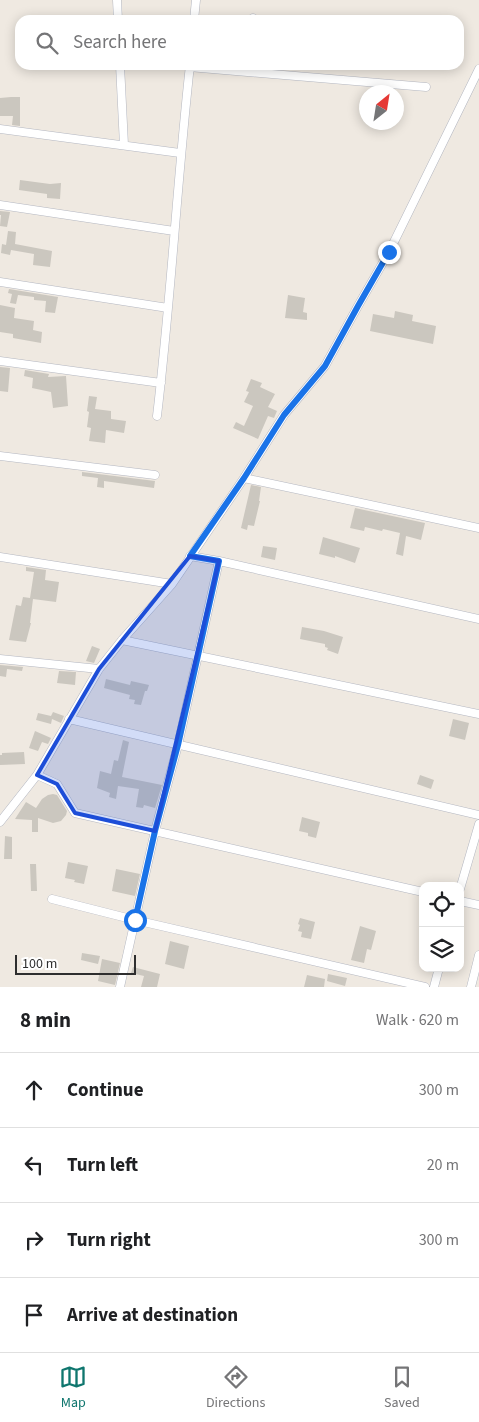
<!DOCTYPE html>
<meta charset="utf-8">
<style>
:root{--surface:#fff;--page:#f2f2f2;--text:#202124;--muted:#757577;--line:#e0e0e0;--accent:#0f766e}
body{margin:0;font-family:"Source Sans 3",sans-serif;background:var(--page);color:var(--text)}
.controls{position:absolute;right:15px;bottom:15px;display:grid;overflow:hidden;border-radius:10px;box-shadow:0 2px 12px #0003}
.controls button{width:45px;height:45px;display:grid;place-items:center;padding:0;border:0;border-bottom:1px solid var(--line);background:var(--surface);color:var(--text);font:25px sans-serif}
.compass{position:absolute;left:359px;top:85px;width:45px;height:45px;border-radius:50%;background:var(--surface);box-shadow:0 2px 12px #0003;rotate:30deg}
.scale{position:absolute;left:15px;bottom:12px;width:121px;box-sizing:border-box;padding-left:5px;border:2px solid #2e2e2e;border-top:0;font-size:14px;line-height:18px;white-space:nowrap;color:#2e2e2e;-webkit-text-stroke:4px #fff;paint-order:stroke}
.stop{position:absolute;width:15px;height:15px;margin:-11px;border:4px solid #1a73e8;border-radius:50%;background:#fff}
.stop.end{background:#1a73e8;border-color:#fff;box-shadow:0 1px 5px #0008}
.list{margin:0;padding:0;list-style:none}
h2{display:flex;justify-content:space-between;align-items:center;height:65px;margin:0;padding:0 20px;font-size:21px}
h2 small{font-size:16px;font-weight:400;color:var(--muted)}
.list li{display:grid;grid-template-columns:32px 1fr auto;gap:15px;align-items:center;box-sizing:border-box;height:75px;padding:0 20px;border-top:1px solid var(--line)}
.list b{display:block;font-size:19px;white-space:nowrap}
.list em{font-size:16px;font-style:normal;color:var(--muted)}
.icon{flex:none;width:28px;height:28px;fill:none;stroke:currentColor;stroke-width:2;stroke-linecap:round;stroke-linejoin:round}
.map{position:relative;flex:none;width:479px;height:987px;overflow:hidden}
.search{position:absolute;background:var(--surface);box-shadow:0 2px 12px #0003;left:15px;right:15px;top:15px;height:55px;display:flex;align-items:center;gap:12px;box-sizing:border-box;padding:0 18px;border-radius:15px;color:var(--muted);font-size:19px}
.sheet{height:365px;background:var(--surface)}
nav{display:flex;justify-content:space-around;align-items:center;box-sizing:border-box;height:70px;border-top:1px solid var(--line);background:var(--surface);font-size:14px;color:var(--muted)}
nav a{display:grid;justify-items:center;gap:2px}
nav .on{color:var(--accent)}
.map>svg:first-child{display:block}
.building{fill:#cbc7bf}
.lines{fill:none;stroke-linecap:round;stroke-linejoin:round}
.street-casing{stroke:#b4b7c1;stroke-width:9}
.street{stroke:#fff;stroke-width:8}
.route{stroke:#1a73e8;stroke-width:6}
.marked{fill:#1d4ed8;fill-opacity:0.2;stroke:#1d4ed8;stroke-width:4;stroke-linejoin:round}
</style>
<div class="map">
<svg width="479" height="987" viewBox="0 0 479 987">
<rect width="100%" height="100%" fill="#efe9e1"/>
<path class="building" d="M11 97H20V126L12 125 13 116H0V98Z
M20 180 50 184 61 183 60 199 47 198V194L19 190Z
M0 211 10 212 7 227 0 226 1 215H0Z
M8 231 16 232 15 244 52 251 50 267 33 265 34 254 11 250 10 255 1 253 2 244 6 245Z
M9 289 58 297 55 313 45 312 46 301 34 300V297L18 295 16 304 10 303 12 294 8 293Z
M288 295 305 298 303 312 307 313V320L285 318Z
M0 305 15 308 14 318 34 321 33 330 42 332 41 343 13 338V334L0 332Z
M395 311 413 315 412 321 436 326 433 344 370 331 373 314 394 318Z
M0 367 10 368 8 392 0 391Z
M25 370 49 374 48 377 66 376 68 406 53 408 51 392 32 388 33 378 24 376Z
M251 379 262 383 260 387 275 394 268 407 277 411 274 418 268 416 258 439 233 428 236 422 244 426 253 406 244 402 249 392 246 391Z
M89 396 97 397 95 409 111 411V419L126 421 124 433 106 430 105 443 89 441 91 428 87 427 89 412 87 411Z
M82 472 155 481 154 488 104 481V488L97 487 98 478 82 476Z
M251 485 261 487 259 501H260L254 526 248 525 247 530 241 528Z
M355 508 425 523 421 540 406 536 403 556 396 554 400 533 383 529 382 531 365 527 364 531 350 528Z
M323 537 360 548 355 563 335 556V558L319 554Z
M263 546 277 548 275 560 261 557Z
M26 567 46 570 45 580 59 582 56 602 33 599 30 623H31L26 642 9 640 16 605 21 606 23 597 30 598 34 572 26 571Z
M302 627 324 631 343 637 338 654 327 650 328 648 325 647V644L300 639Z
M92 646 100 649 94 663 86 661Z
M0 665 23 667 22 671 7 669 6 677 0 676Z
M59 671 76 672 75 685 57 683Z
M106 679 130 685 131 681 149 685 147 691H145L141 705 134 704 135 700 129 699 130 695 104 688Z
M53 712 64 716 61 723 52 719 51 724 36 720 38 713 51 716Z
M453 719 469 723 465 740 449 736Z
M35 731 51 738 48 744 42 742 38 751 29 748Z
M123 740 129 742 122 777 162 785 155 808 144 805 143 808 136 807 139 789 118 786 116 799 109 797 110 793 97 788 100 771 111 774 114 760 118 761Z
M24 752 25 764 0 765V755H2V753Z
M420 775 434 780 431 789 417 784Z
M53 794 57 795 67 811 66 815 61 821 53 823 38 818V832H32V820L15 819 26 802 36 808 42 799 48 795Z
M302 817 320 822 316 838 308 836V833L299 831Z
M5 836 12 837V859H4Z
M68 862 88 866 84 884 74 882 75 880 65 878Z
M30 864H36L37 891H31Z
M116 869 140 874 135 896 112 891Z
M300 918 315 922 311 939 301 937 302 932 298 931 300 925 298 924Z
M360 926 376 931 371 950 367 949 364 963 351 960Z
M170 941 189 946 184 969 165 964Z
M82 953 100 956 98 964 81 960Z
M102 959 120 963 115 985 98 981Z
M133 967 160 974 157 987H141L144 976 131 973Z
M328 974 347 978 345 986 327 981Z
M307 975 325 979 324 987H304Z"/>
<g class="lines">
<g class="street-casing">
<path id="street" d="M117 0 118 20
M194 20 196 0
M253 20V18
M120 65 124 145
M189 67 426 87
M0 129 180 153
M0 205 174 231
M0 282 168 308
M0 361 161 383
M157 416C171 299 177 182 190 65
M0 456 155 475
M244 478 479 528
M190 556 219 561 479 619
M0 557 172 584
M122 640 479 714
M0 659 99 669
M69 719 479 815
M37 775 57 784 75 813 423 892
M0 822 37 775 99 669 122 640 172 584 244 478 284 415 325 366 358 306 389 252 479 69
M460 889 479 824
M52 899 135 920 425 987
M460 901 479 905
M120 987 155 831 178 745 219 561
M434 987 439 968
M471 987 479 955"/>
</g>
<use href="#street" class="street"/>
</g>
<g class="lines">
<path class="route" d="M135 920 155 831 178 745 219 561 190 556 244 478 284 415 325 366 358 306 389 252"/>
</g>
<path class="marked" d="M190 556 219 561 155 831 75 813 57 784 37 775 99 669Z"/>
</svg>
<div class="controls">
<button><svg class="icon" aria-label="locate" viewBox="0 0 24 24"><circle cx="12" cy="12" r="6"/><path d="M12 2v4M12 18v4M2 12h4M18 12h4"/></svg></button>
<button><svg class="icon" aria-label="layers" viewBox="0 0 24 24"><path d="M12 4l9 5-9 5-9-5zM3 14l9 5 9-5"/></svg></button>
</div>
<svg class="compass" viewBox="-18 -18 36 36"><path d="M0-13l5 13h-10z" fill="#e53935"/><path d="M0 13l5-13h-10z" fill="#757577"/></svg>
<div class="scale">100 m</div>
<div class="stop" style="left:135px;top:920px"></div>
<div class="stop end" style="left:389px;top:252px"></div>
<div class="search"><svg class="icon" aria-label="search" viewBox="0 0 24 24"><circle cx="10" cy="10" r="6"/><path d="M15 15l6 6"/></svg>Search here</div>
</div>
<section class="sheet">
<h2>8 min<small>Walk · 620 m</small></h2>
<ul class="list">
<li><svg class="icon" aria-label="ahead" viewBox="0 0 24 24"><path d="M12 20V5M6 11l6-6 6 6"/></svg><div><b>Continue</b></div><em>300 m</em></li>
<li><svg class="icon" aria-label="left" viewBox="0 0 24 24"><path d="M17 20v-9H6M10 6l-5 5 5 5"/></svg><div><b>Turn left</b></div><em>20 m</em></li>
<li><svg class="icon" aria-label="right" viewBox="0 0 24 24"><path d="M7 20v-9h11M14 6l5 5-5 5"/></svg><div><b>Turn right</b></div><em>300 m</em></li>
<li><svg class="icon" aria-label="arrive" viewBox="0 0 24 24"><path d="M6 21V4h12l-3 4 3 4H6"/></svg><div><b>Arrive at destination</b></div></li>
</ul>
</section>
<nav>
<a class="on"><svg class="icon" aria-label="map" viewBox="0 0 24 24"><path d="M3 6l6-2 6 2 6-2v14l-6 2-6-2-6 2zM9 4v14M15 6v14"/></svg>Map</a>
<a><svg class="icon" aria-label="directions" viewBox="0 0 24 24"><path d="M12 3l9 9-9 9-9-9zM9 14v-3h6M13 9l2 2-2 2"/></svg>Directions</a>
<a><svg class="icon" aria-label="saved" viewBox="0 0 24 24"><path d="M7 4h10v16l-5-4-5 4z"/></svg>Saved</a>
</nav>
